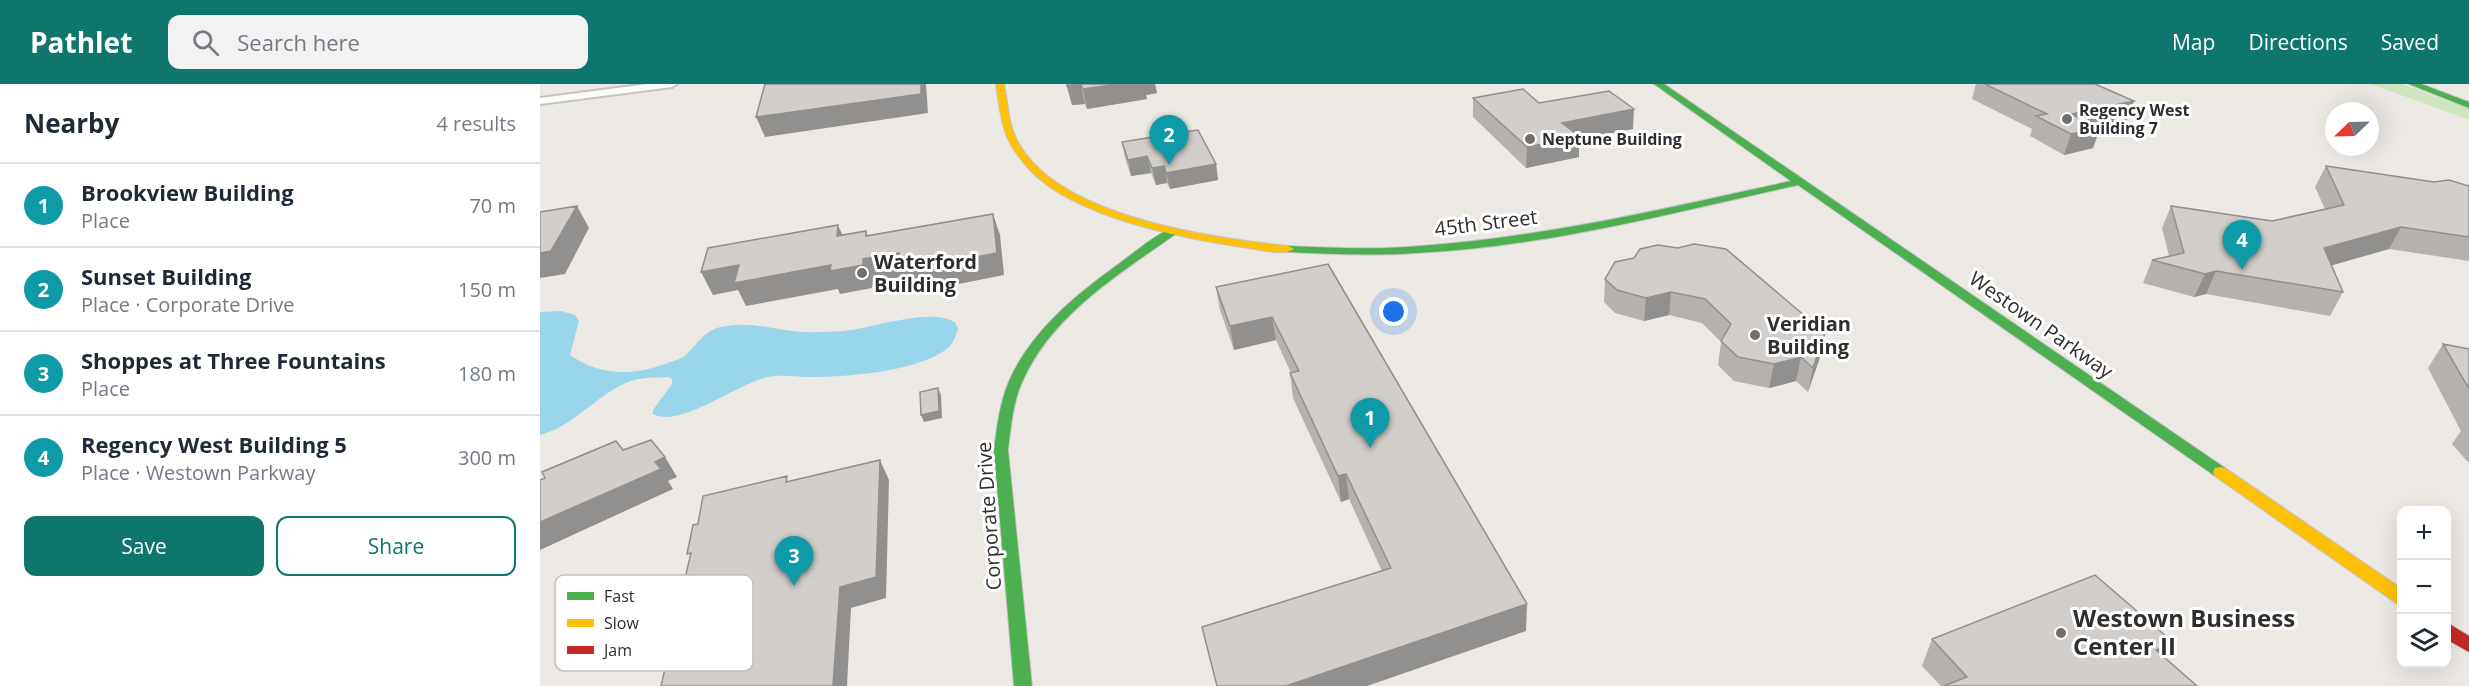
<!DOCTYPE html>
<meta charset="utf-8">
<style>
:root{--surface:#fff;--page:#f2f2f3;--text:#1f2937;--muted:#747a83;--line:#e0e1e3;--accent:#0f766e}
body{margin:0;font-family:"Open Sans",sans-serif;background:var(--page);color:var(--text)}
.controls{position:absolute;right:18px;bottom:18px;display:grid;overflow:hidden;border-radius:12px;box-shadow:0 6px 24px #0002}
.controls button{width:54px;height:54px;display:grid;place-items:center;padding:0;border:0;border-bottom:2px solid var(--line);background:var(--surface);color:var(--text);font:30px sans-serif}
.compass{position:absolute;left:1785px;top:18px;width:54px;height:54px;border-radius:50%;background:var(--surface);box-shadow:0 6px 24px #0002;rotate:247deg}
.you{position:absolute;left:854px;top:228px;width:21px;height:21px;margin:-15px;border:4px solid #fff;border-radius:50%;background:#1a73e8;box-shadow:0 0 0 9px #1a73e833}
.badge{display:grid;place-items:center;width:39px;height:39px;border-radius:50%;background:var(--accent);color:#fff;font-size:20px;font-weight:700}
.pin{position:absolute;translate:-50% -50px;filter:drop-shadow(0 2px 3px #0008)}
.pin::after{content:'';position:absolute;top:32px;width:21px;height:18px;background:inherit;clip-path:polygon(0 0,100% 0,50% 100%)}
.list{margin:0;padding:0;list-style:none}
h2{display:flex;justify-content:space-between;align-items:center;height:78px;margin:0;padding:0 24px;font-size:26px}
h2 small{font-size:20px;font-weight:400;color:var(--muted)}
.list li{display:grid;grid-template-columns:39px 1fr auto;gap:18px;align-items:center;box-sizing:border-box;height:84px;padding:0 24px;border-top:2px solid var(--line)}
.list b{display:block;font-size:22px;white-space:nowrap}
.list p{margin:0;font-size:20px;white-space:nowrap;color:var(--muted)}
.list em{font-size:20px;font-style:normal;color:var(--muted)}
.actions{display:flex;gap:12px;padding:18px 24px}
.actions a{flex:1;padding:14px 0;border:2px solid var(--accent);border-radius:12px;text-align:center;font-size:21px;color:var(--accent)}
.actions .main{background:var(--accent);color:#fff}
.icon{flex:none;width:33px;height:33px;fill:none;stroke:currentColor;stroke-width:2;stroke-linecap:round;stroke-linejoin:round}
.map{position:relative;flex:none;width:1929px;height:602px;overflow:hidden}
header{display:flex;align-items:center;gap:36px;box-sizing:border-box;height:84px;padding:0 30px;background:var(--accent);color:#fff}
header strong{font-size:28px}
nav{display:flex;gap:33px;margin-inline-start:auto;font-size:21px}
.search{width:420px;height:54px;background:var(--page);display:flex;align-items:center;gap:15px;box-sizing:border-box;padding:0 21px;border-radius:12px;color:var(--muted);font-size:22px}
main{display:flex}
aside{flex:1;background:var(--surface)}
.map>svg:first-child{display:block}
.green{fill:#cee6be}
.water{fill:#99d6ec}
.lines{fill:none;stroke-linecap:round;stroke-linejoin:round}
.street-casing{stroke:#c5c4c5;stroke-width:4}
.fast-casing{stroke:#c5c4c5;stroke-width:2}
.slow-casing{stroke:#c5c4c5;stroke-width:2}
.jam-casing{stroke:#c5c4c5;stroke-width:2}
.street{fill:#fcfcfb;fill-rule:evenodd}
.fast{fill:#4caf50;fill-rule:evenodd}
.slow{fill:#ffc107;fill-rule:evenodd}
.jam{fill:#c62828;fill-rule:evenodd}
.wall{fill:#b4b1af}
.shaded-wall{fill:#92908e}
.building{fill:#d1cecb;stroke:#92908e;stroke-width:1.5}
.poi-dot{fill:#706f6e;stroke:#fff;stroke-width:2}
.labels{text-anchor:middle;stroke-width:6;stroke-linejoin:round;paint-order:stroke}
.far-poi-label{font-size:16px;font-weight:bold;fill:#2e2e2e;stroke:#fff;text-anchor:start}
.street-label{font-size:20px;fill:#2e2e2e;stroke:#fff}
.poi-label{font-size:20px;font-weight:bold;fill:#2e2e2e;stroke:#fff;text-anchor:start}
.near-poi-label{font-size:24px;font-weight:bold;fill:#2e2e2e;stroke:#fff;text-anchor:start}
.key{fill:#fff;stroke:#c0c0c0;stroke-width:1.5}
.key-label{font-size:16px;fill:#2e2e2e}
</style>
<header>
<strong>Pathlet</strong>
<div class="search"><svg class="icon" aria-label="search" viewBox="0 0 24 24"><circle cx="10" cy="10" r="6"/><path d="M15 15l6 6"/></svg>Search here</div>
<nav><a>Map</a><a>Directions</a><a>Saved</a></nav>
</header>
<main>
<aside>
<h2>Nearby<small>4 results</small></h2>
<ul class="list">
<li><span class="badge" style="background:#0f9aa8">1</span><div><b>Brookview Building</b><p>Place</p></div><em>70 m</em></li>
<li><span class="badge" style="background:#0f9aa8">2</span><div><b>Sunset Building</b><p>Place · Corporate Drive</p></div><em>150 m</em></li>
<li><span class="badge" style="background:#0f9aa8">3</span><div><b>Shoppes at Three Fountains</b><p>Place</p></div><em>180 m</em></li>
<li><span class="badge" style="background:#0f9aa8">4</span><div><b>Regency West Building 5</b><p>Place · Westown Parkway</p></div><em>300 m</em></li>
</ul>
<div class="actions"><a class="main">Save</a><a>Share</a></div>
</aside>
<div class="map">
<svg width="1929" height="602" viewBox="0 0 1929 602">
<rect width="100%" height="100%" fill="#ece8e4"/>
<path class="green" d="M1831 0H1862L1929 25V36Z"/>
<path class="water" d="M21 227 35 231 39 237 30 271C61 292 91 292 125 280 132 277 140 276 146 271 158 260 163 247 181 243 206 237 228 244 253 247 270 249 287 248 303 247 335 244 388 223 415 238L418 245C416 251 414 257 410 262 384 287 308 293 273 293 258 293 243 290 228 293 199 298 139 345 113 330V326L132 300V295L128 293C117 294 105 293 94 296 59 307 37 341 0 351V228Z"/>
<g class="lines">
<g class="street-casing">
<path id="street" d="M108 0H137L132 3 0 20V14Z"/>
</g>
<g class="fast-casing">
<path id="fast" d="M1114 0H1124L1685 384 1687 388 1685 392H1675L1258 101C1132 129 1005 163 876 169 833 172 791 170 748 168L742 165 748 162C792 164 836 166 880 162 1006 153 1128 124 1251 97Z
M1869 0H1881L1929 18V24Z
M633 144 638 147 637 149C581 189 514 229 484 294 473 316 471 342 468 366L492 602H474L454 366C457 342 460 317 470 295 493 245 537 210 580 179 594 169 617 149 633 144Z"/>
</g>
<g class="slow-casing">
<path id="slow" d="M456 0H464C468 19 468 41 478 58 518 133 671 154 748 162L754 165C745 172 721 166 709 164 646 155 536 134 491 87 462 56 462 40 456 0Z
M1680 383 1685 384 1862 505V520L1856 519 1675 392 1673 388 1675 384Z"/>
</g>
<g class="jam-casing">
<path id="jam" d="M1906 538 1929 552V568L1906 555Z"/>
</g>
<use href="#street" class="street"/>
<use href="#fast" class="fast"/>
<use href="#slow" class="slow"/>
<use href="#jam" class="jam"/>
</g>
<path class="wall" d="M526 0H615L617 9 606 11 607 15 547 25 545 20 532 21Z
M1436 0H1555L1587 36 1557 43 1560 44 1553 64 1524 71 1490 52 1492 45 1432 15Z
M933 14 999 19 1093 45 1039 55V73L986 84 933 33Z
M610 48 637 49 676 80 678 96 630 105 627 99 616 101 611 89 591 92 585 74 582 58 611 53Z
M1786 82 1894 98 1929 102V177L1849 165 1791 181 1803 208 1790 232 1666 210 1654 213 1603 199 1612 176 1629 172 1622 144 1631 122 1732 137 1785 125 1775 103Z
M1094 174 1280 273 1268 308 1256 297 1229 304 1194 297 1178 281 1181 258 1162 239 1129 231 1104 237 1075 229 1064 218 1065 195Z
M788 180 986 547 842 487 809 415 801 418 753 314 750 289H751L736 256 694 266 680 226 676 203Z
M1903 260 1929 265V378L1927 377 1912 360 1921 347 1888 284Z
M1392 555 1634 559 1625 574 1657 602H1401L1382 582Z"/>
<path class="shaded-wall" d="M381 0H386L388 29 225 53 216 33Z
M579 0H615L617 9 606 11 607 15 547 25 543 5Z
M541 1 545 20 532 21 527 2Z
M1594 17 1587 36 1528 49 1531 30Z
M1094 25 1093 45 1039 55V73L986 84 987 63 1022 39Z
M1560 44 1553 64 1524 71 1531 50Z
M607 72 611 89 591 92 588 76Z
M676 80 678 96 630 105 626 89Z
M624 82 627 99 616 101 612 84Z
M37 122 49 144 25 190 0 194V169Z
M453 130 460 151 464 191 368 210 361 193 333 198 332 204 300 210 298 205 206 222 198 206 173 211 161 188 199 181 326 152V147L335 169Z
M298 141 308 164 297 152Z
M1861 143 1849 165 1772 187 1784 164Z
M1676 187 1666 210 1654 213 1665 190Z
M1131 208 1129 231 1104 237 1106 214Z
M732 233 736 256 694 266 690 242Z
M1285 249 1280 273 1268 308 1273 284Z
M1261 273 1256 297 1229 304 1234 280Z
M398 304 401 311 402 334 384 338 381 331Z
M125 373 137 393 128 397 133 405 0 466V438Z
M340 376 349 396 346 514 311 524 307 602H293L300 503Z
M806 390 809 415 801 418 798 392Z
M987 520 986 547 827 602H746Z
M1634 559 1619 585 1616 566Z"/>
<path class="building" d="M225 0H381V10L216 33Z
M527 0H579L543 5 541 1 527 2Z
M1445 0H1555L1594 17 1531 30 1560 44 1531 50 1496 32 1507 30Z
M983 5 999 19 1069 7 1094 25 1022 39 1040 53 987 63 933 14Z
M634 44 637 49 658 46 676 80 626 89 624 82 612 84 607 72 588 76 582 58 613 53 610 48Z
M1786 82 1894 98 1909 96 1929 102V153L1861 143 1784 164 1803 208 1676 187 1665 190 1612 176 1644 169 1631 122 1732 137 1804 121Z
M37 122 11 167 0 169V128Z
M453 130 457 169 359 187V169L323 175V181L290 187 291 181 194 199 199 181 161 188 168 164 298 141 297 152 326 147V152Z
M1154 160 1186 165 1285 249 1273 284 1261 273 1234 280 1198 273 1181 257 1191 240 1165 215 1131 208 1106 214 1077 206 1065 195 1075 178 1094 174 1100 165 1118 161 1138 164Z
M788 180 987 520 746 602H677L662 543 851 484 806 390 798 392 750 289 759 287 732 233 690 242 676 203Z
M1903 260 1929 265V305Z
M398 304 399 327 381 331 380 308Z
M111 356 125 373 115 378 121 385 0 438V396L5 394 2 388 76 357 83 366Z
M340 376 336 493 300 503 293 602H121L133 550 128 552 136 518 140 516 151 469 147 470 153 441 158 440 163 412 247 392 246 398Z
M1555 491 1634 559 1616 566 1657 602H1404L1427 593 1392 555Z"/>
<g class="poi-dot">
<circle cx="1527" cy="35" r="6"/>
<circle cx="990" cy="55" r="6"/>
<circle cx="322" cy="189" r="6"/>
<circle cx="1215" cy="251" r="6"/>
<circle cx="1521" cy="549" r="6"/>
</g>
<g class="labels">
<g class="far-poi-label">
<text x="1539" y="32">Regency West<tspan x="1539" dy="18">Building 7</tspan></text>
<text x="1002" y="61">Neptune Building</text>
</g>
<g class="street-label">
<text transform="translate(946 139) rotate(-7)" y="7">45th Street</text>
<text transform="translate(1501 241) rotate(35)" y="7">Westown Parkway</text>
<text transform="translate(449 432) rotate(-94)" y="7">Corporate Drive</text>
</g>
<g class="poi-label">
<text x="334" y="185">Waterford<tspan x="334" dy="23">Building</tspan></text>
<text x="1227" y="247">Veridian<tspan x="1227" dy="23">Building</tspan></text>
</g>
<g class="near-poi-label">
<text x="1533" y="543">Westown Business<tspan x="1533" dy="28">Center II</tspan></text>
</g>
</g>
<rect x="15" y="491" width="198" height="96" rx="9" class="key"/>
<rect x="27" y="508" width="27" height="8" fill="#4caf50"/>
<rect x="27" y="535" width="27" height="8" fill="#ffc107"/>
<rect x="27" y="562" width="27" height="8" fill="#c62828"/>
<g class="key-label">
<text x="64" y="518">Fast</text>
<text x="64" y="545">Slow</text>
<text x="64" y="572">Jam</text>
</g>
</svg>
<div class="controls">
<button>+</button>
<button>−</button>
<button><svg class="icon" aria-label="layers" viewBox="0 0 24 24"><path d="M12 4l9 5-9 5-9-5zM3 14l9 5 9-5"/></svg></button>
</div>
<svg class="compass" viewBox="-18 -18 36 36"><path d="M0-13l5 13h-10z" fill="#e53935"/><path d="M0 13l5-13h-10z" fill="#747a83"/></svg>
<div class="you"></div>
<div class="pin badge" style="left:830px;top:364px;background:#0f9aa8">1</div>
<div class="pin badge" style="left:629px;top:81px;background:#0f9aa8">2</div>
<div class="pin badge" style="left:254px;top:502px;background:#0f9aa8">3</div>
<div class="pin badge" style="left:1702px;top:186px;background:#0f9aa8">4</div>
</div>
</main>
